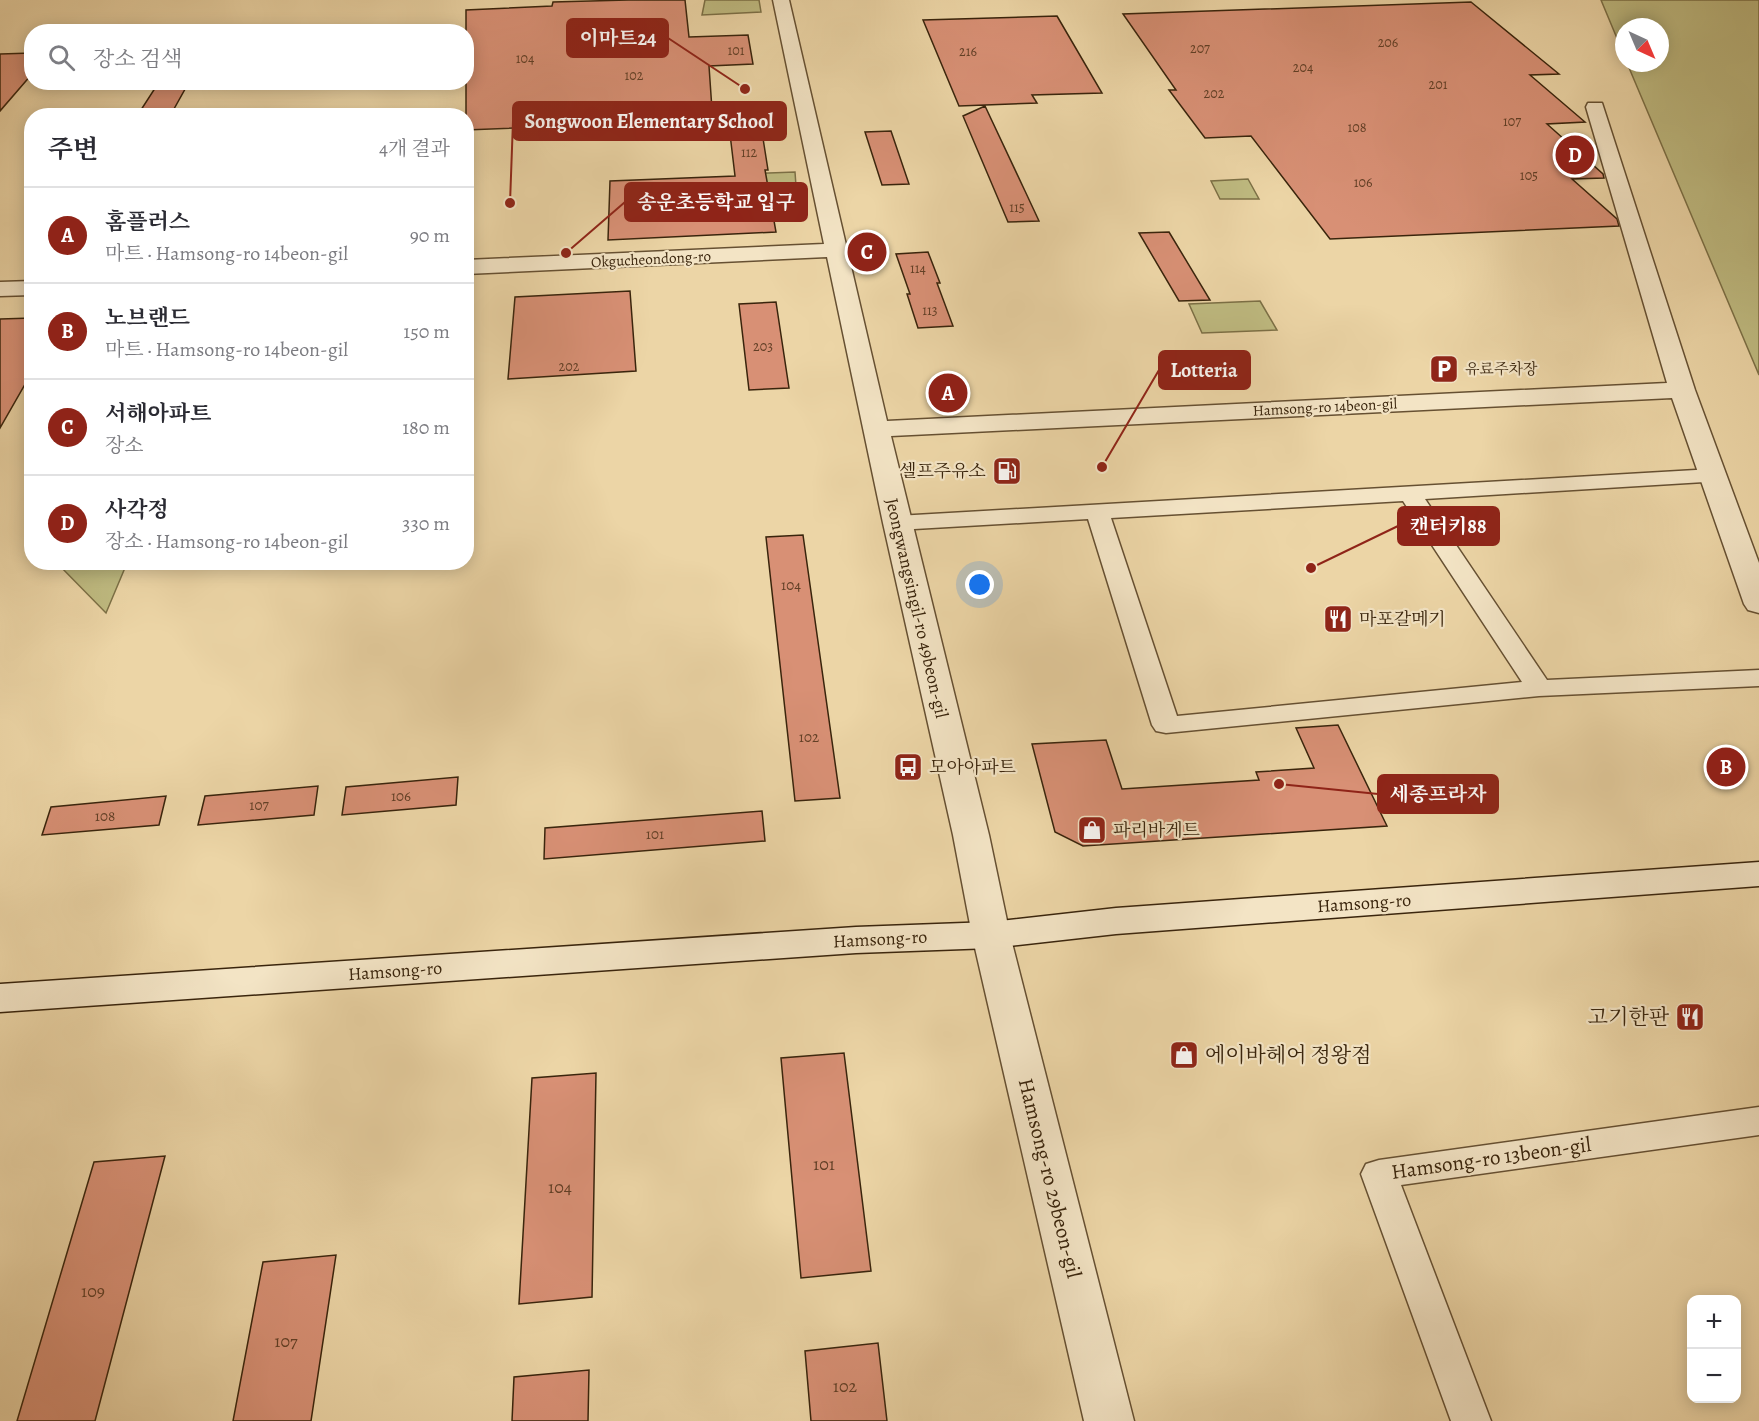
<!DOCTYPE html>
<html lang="ko">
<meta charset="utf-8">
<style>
:root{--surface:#fff;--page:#f2f2f3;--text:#2b2b33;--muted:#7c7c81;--line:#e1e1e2;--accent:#8f2418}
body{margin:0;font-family:Alegreya,"Noto Serif KR",serif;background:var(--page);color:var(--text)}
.controls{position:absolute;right:18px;bottom:18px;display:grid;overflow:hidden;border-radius:12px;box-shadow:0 3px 15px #0003}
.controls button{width:54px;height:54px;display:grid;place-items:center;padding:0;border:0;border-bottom:2px solid var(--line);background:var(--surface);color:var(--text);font:30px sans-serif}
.compass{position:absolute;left:1615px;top:18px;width:54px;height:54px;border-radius:50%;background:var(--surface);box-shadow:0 3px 15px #0003;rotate:136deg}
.you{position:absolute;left:980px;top:585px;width:21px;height:21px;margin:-15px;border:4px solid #fff;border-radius:50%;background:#1a73e8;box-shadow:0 0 0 9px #1a73e833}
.badge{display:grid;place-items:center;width:39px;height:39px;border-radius:50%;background:var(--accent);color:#fff;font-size:20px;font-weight:700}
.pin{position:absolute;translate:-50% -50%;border:3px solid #fff;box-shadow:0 2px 6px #0006}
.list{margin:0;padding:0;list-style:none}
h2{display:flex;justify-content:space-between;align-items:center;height:78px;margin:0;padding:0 24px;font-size:26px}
h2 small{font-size:20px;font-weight:400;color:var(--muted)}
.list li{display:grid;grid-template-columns:39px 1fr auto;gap:18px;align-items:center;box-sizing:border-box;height:96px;padding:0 24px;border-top:2px solid var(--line)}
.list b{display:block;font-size:22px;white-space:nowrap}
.list p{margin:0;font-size:20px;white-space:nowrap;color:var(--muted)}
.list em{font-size:20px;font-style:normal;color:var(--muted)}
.icon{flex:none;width:33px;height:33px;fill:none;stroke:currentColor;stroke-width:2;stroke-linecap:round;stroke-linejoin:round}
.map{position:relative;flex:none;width:1759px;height:1421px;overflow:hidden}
.search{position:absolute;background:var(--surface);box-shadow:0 3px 15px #0003;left:24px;top:24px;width:450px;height:66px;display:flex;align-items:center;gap:15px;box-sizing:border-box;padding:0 21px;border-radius:24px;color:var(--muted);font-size:22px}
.panel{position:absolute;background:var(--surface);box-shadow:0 3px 15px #0003;left:24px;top:108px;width:450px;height:462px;border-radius:24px}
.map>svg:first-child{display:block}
.green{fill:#bfbb81;stroke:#7c7046;stroke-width:1.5}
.building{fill:#d89075;stroke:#39240c;stroke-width:1.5}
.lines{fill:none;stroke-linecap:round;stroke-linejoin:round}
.minor-casing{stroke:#665032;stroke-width:3}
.tertiary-casing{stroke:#665032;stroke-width:3}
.secondary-casing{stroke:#39240c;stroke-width:3}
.minor{fill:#f3e4c5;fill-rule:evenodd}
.tertiary{fill:#f3e4c5;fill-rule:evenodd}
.secondary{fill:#f3e4c5;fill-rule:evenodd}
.labels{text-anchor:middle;stroke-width:4.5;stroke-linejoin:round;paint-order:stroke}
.far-number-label{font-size:14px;fill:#613f26}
.far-street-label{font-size:15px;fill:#39240c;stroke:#f3e4c5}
.far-poi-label{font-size:15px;fill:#39240c;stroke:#f3e4c5;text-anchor:start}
.number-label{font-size:15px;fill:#613f26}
.poi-label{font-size:18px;fill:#39240c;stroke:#f3e4c5;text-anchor:start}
.street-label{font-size:18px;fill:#39240c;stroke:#f3e4c5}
.near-number-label{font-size:18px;fill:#613f26}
.near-poi-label{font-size:21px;fill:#39240c;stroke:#f3e4c5;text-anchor:end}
.near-street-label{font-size:21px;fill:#39240c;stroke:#f3e4c5}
.leader{fill:none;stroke:#8f2418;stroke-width:2}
.callout-dot{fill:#8f2418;stroke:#f3e4c5;stroke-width:2}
.callout{fill:#8f2418;stroke:#8f2418;stroke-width:2}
.callout-label{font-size:20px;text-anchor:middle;font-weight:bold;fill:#fff}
</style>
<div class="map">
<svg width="1759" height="1421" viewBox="0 0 1759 1421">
<rect width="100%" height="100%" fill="#ecd5a6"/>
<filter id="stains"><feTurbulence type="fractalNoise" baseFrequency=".00333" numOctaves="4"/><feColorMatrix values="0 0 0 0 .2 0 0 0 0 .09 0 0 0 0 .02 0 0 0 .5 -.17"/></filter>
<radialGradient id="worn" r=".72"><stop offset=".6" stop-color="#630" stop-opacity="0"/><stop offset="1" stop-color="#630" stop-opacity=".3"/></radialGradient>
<path class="green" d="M705 0H759L761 12 702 15Z
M1601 0H1759V375L1627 63H1660V27H1624V55Z
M795 172 796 186 741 189 740 174Z
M1248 179 1259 199H1220L1211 181Z
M1260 301 1277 330 1202 333 1189 304Z
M57 563H127L106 613Z"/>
<path class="building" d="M628 0H685L689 37 748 35 753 64 709 66 713 124 611 128V124L466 130V10L552 6 553 2Z
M1471 2 1559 74 1530 75 1585 122 1547 124 1603 174 1604 178 1572 179 1617 219 1619 226 1330 239 1251 136 1205 138 1169 90H1176L1123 14Z
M1057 16 1102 93 1032 95 1037 103 959 106 923 20Z
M32 53V74L0 111V54Z
M159 82H189L170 116H137Z
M985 106 1025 191 1039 221 1008 222 963 116Z
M891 131 909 184 882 185 865 132Z
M762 132 768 170H765L776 232 608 240 610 181 735 176 730 134Z
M1169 232 1210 300 1179 301 1139 233Z
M928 252 940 283H937L953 326 918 328 907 294H910L896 254Z
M630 291 636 371 508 379 515 297Z
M776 302 789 388 749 390 739 304Z
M32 318V372L0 428V319Z
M803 535 840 798 795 801 766 537Z
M1338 725 1387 826 1083 846 1055 832 1032 744 1106 740 1122 789 1259 780 1256 772 1314 768 1296 728Z
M458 777 456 805 342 815 346 787Z
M318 786 314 815 198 825 205 796Z
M166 796 159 825 42 835 51 807Z
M762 811 765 841 544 859 545 828Z
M844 1053 871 1271 801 1278 781 1058Z
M596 1073 592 1297 519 1304 532 1078Z
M165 1156 95 1421H17L94 1162Z
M336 1255 311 1421H233L263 1262Z
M878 1343 887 1421H811L805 1351Z
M589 1370 588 1421H512L514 1377Z"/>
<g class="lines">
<g class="minor-casing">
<path id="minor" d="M1713 469 1721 471 1724 476 1721 481 1425 499 1547 680 1759 670V686L1539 696 1166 733 1156 731 1152 725 1088 519 897 530 889 528 885 523 889 518 897 516ZM1403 501 1522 682 1177 716 1111 518Z
M1759 1107V1135L1401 1185 1491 1421H1451L1361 1174 1366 1164 1379 1160Z"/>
</g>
<g class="tertiary-casing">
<path id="tertiary" d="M773 0H789L887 421 1667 383 1586 107 1588 103H1602L1695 390 1759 563V613L1748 610 1744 604 1672 398 891 436 989 835 1010 935 1134 1421H1084L972 935 953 835 883 523 827 257 466 274V260L824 244Z
M32 281V295L0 296V282Z"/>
</g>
<g class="secondary-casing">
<path id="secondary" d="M1759 862V886L1116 934 991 948 856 953 0 1012V984L856 927 991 922 1116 908Z"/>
</g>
<use href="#minor" class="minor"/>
<use href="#tertiary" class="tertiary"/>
<use href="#secondary" class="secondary"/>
</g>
<defs>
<g id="parking-square" transform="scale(1.5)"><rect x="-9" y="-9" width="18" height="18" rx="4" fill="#8f2418" stroke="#f3e4c5"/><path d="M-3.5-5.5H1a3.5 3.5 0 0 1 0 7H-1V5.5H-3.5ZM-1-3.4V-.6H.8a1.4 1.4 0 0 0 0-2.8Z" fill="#fff"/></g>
<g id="fuel-square" transform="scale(1.5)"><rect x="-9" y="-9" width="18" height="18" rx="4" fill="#8f2418" stroke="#f3e4c5"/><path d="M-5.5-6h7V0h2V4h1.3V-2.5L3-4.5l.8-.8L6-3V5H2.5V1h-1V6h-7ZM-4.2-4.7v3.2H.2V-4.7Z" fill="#fff"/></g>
<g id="restaurant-square" transform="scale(1.5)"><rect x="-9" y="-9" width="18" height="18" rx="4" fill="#8f2418" stroke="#f3e4c5"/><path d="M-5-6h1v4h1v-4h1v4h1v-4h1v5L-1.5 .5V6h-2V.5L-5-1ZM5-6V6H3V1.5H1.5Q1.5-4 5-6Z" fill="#fff"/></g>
<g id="bus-square" transform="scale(1.5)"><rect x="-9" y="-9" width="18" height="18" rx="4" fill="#8f2418" stroke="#f3e4c5"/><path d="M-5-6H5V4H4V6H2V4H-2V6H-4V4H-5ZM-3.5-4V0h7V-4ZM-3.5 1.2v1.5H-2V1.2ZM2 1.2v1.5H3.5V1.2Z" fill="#fff"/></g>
<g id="shop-square" transform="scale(1.5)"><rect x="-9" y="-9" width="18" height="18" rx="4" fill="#8f2418" stroke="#f3e4c5"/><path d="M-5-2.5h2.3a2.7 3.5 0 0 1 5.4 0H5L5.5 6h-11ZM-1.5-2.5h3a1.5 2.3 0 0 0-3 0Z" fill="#fff"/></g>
</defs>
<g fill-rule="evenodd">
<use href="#parking-square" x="1444" y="369"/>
<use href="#fuel-square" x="1007" y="471"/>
<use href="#restaurant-square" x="1338" y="619"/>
<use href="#bus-square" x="908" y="767"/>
<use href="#shop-square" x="1092" y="830"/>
<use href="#restaurant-square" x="1690" y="1017"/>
<use href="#shop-square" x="1184" y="1055"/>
</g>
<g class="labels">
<g class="far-number-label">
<text x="1388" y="47">206</text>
<text x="1200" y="53">207</text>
<text x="736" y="55">101</text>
<text x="968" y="56">216</text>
<text x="525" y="63">104</text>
<text x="1303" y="72">204</text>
<text x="634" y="80">102</text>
<text x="1438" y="89">201</text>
<text x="1214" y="98">202</text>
<text x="1512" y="126">107</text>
<text x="1357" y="132">108</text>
<text x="749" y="157">112</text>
<text x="1529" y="180">105</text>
<text x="1363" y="187">106</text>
<text x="1017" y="212">115</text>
<text x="918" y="273">114</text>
<text x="930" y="315">113</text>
<text x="763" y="351">203</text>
<text x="569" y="371">202</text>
</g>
<g class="far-street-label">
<text transform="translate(651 259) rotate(-3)" y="5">Okgucheondong-ro</text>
<text transform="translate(1325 407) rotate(-3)" y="5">Hamsong-ro 14beon-gil</text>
</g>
<g class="far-poi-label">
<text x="1465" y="374">유료주차장</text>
</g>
<g class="number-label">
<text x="791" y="590">104</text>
<text x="809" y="742">102</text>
<text x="401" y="801">106</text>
<text x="259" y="810">107</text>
<text x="105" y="821">108</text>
<text x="655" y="839">101</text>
</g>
<g class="poi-label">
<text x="986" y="477" text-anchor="end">셀프주유소</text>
<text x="1359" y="625">마포갈메기</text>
<text x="929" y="773">모아아파트</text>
<text x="1113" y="836">파리바게트</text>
</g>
<g class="street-label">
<text transform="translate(917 608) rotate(77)" y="6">Jeongwangsingil-ro 49beon-gil</text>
<text transform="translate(1364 903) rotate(-4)" y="6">Hamsong-ro</text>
<text transform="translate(880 939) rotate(-3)" y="6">Hamsong-ro</text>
<text transform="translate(395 971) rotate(-4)" y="6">Hamsong-ro</text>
</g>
<g class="near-number-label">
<text x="824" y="1170">101</text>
<text x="560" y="1193">104</text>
<text x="93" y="1297">109</text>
<text x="286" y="1347">107</text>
<text x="845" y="1392">102</text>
</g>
<g class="near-poi-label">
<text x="1669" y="1024">고기한판</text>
<text x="1205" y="1062" text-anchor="start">에이바헤어 정왕점</text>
</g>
<g class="near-street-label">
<text transform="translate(1491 1158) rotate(-8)" y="7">Hamsong-ro 13beon-gil</text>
<text transform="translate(1050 1178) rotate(76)" y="7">Hamsong-ro 29beon-gil</text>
</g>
</g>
<path class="leader" d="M745 89L668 38M510 203L513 121M566 253L625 202M1102 467L1159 370M1311 568L1398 526M1279 784L1378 794"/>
<g class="callout-dot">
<circle cx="745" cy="89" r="6"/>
<circle cx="510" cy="203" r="6"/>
<circle cx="566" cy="253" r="6"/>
<circle cx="1102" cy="467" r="6"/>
<circle cx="1311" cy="568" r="6"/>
<circle cx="1279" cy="784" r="6"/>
</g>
<g class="callout">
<rect x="567" y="19" width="101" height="38" rx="6"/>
<rect x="513" y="102" width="273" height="38" rx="6"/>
<rect x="625" y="183" width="182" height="38" rx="6"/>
<rect x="1159" y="351" width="91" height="38" rx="6"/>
<rect x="1398" y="507" width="101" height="38" rx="6"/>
<rect x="1378" y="775" width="120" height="38" rx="6"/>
</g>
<g class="callout-label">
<text x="618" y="45">이마트24</text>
<text x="649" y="128">Songwoon Elementary School</text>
<text x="716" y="209">송운초등학교 입구</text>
<text x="1204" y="377">Lotteria</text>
<text x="1448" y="533">캔터키88</text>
<text x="1438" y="801">세종프라자</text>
</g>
<rect width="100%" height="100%" filter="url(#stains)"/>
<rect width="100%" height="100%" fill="url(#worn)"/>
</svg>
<div class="controls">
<button>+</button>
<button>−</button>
</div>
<svg class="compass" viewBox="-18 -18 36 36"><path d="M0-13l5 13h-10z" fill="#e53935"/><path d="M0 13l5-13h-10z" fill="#7c7c81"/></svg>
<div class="you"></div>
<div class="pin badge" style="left:948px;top:393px">A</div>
<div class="pin badge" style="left:1726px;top:767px">B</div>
<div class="pin badge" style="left:867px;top:252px">C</div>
<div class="pin badge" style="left:1575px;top:155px">D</div>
<div class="search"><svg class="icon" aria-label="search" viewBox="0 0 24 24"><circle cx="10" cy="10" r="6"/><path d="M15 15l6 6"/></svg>장소 검색</div>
<section class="panel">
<h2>주변<small>4개 결과</small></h2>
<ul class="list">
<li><span class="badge">A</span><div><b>홈플러스</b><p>마트 · Hamsong-ro 14beon-gil</p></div><em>90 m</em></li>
<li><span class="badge">B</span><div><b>노브랜드</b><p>마트 · Hamsong-ro 14beon-gil</p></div><em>150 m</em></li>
<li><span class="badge">C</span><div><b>서해아파트</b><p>장소</p></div><em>180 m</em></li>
<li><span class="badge">D</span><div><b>사각정</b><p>장소 · Hamsong-ro 14beon-gil</p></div><em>330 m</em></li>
</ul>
</section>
</div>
